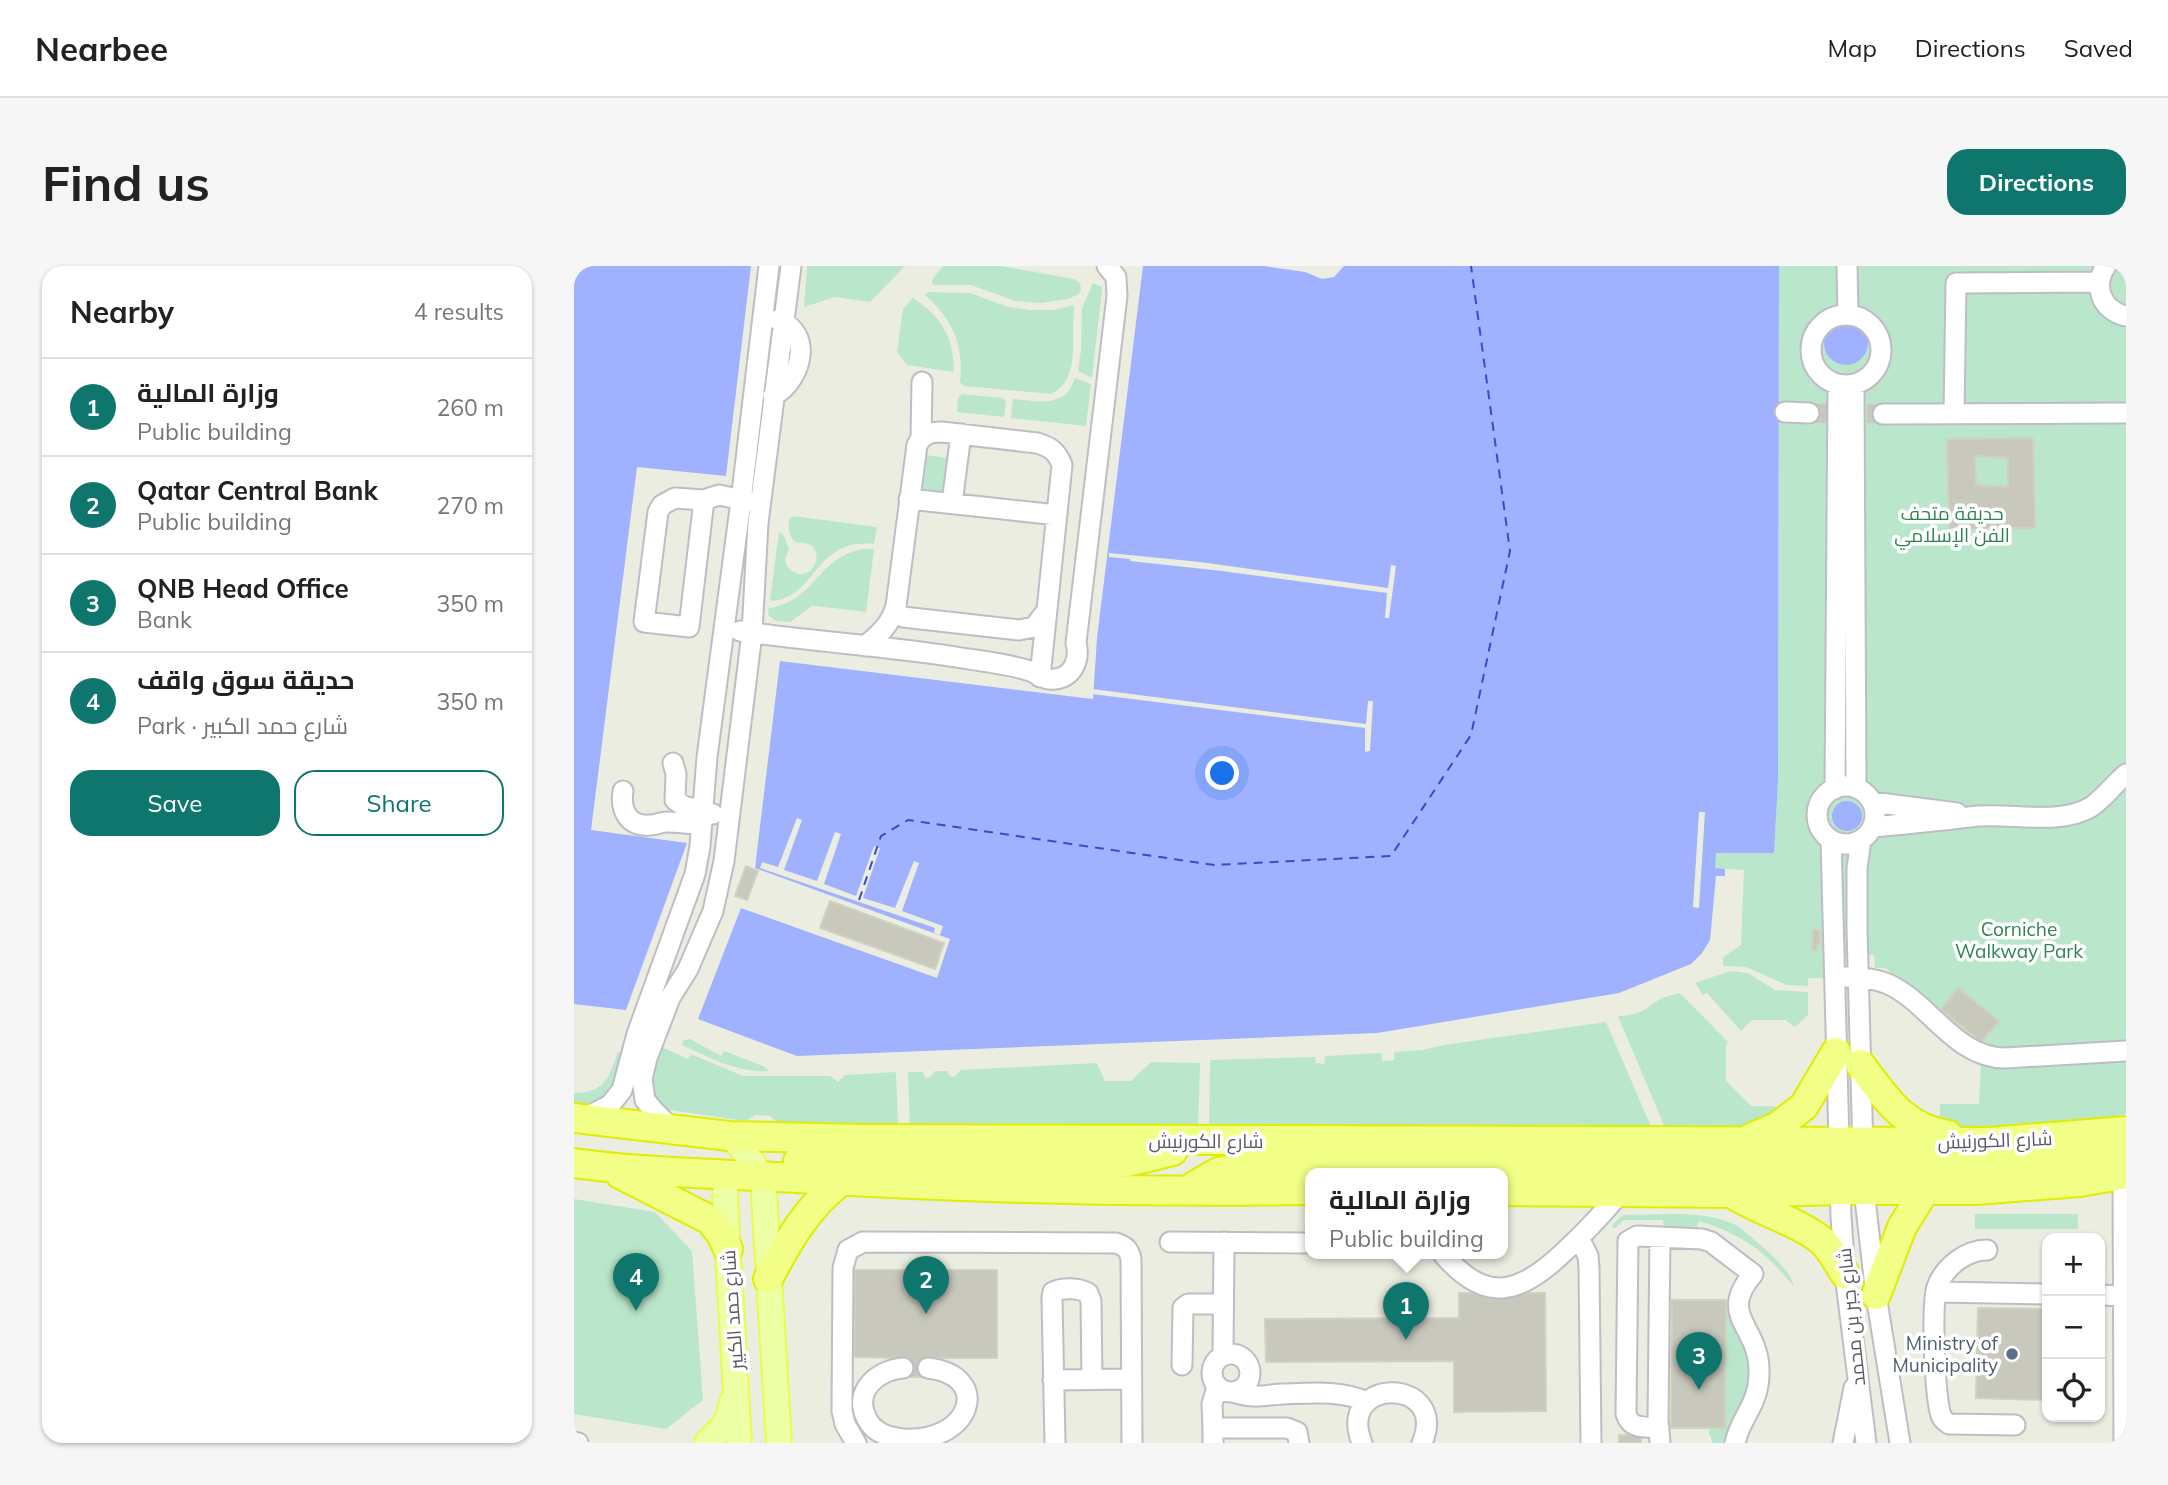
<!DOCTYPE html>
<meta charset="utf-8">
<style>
:root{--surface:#fff;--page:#f6f6f6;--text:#222;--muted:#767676;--line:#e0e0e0;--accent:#0f766e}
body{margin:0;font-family:Mulish,Cairo,sans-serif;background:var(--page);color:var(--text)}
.controls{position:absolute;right:21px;bottom:21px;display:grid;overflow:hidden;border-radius:14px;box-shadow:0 2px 5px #0004}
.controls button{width:63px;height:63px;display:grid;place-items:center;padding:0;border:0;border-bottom:2px solid var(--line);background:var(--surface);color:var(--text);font:35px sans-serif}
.you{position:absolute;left:649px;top:508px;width:24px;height:24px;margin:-18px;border:5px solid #fff;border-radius:50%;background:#1a73e8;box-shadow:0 0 0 10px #1a73e833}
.badge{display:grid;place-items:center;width:46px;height:46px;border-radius:50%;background:var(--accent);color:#fff;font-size:23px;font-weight:700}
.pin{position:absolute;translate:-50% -58px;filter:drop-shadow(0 2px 4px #0008)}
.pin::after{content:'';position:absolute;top:37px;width:24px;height:21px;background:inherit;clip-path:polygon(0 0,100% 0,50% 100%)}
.popup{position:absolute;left:731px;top:902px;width:203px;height:91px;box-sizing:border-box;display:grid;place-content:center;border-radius:14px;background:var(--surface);filter:drop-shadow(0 2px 5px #0005);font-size:23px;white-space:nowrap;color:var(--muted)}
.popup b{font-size:26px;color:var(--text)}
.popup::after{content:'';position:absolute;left:50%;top:100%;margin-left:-14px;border:14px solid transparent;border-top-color:var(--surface)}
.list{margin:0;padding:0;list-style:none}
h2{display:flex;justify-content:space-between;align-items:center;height:91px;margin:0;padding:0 28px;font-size:30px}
h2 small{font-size:23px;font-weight:400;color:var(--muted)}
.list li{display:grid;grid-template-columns:46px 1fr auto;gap:21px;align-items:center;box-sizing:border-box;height:98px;padding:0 28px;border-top:2px solid var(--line)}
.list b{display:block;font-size:26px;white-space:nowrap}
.list p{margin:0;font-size:23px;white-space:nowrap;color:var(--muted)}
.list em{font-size:23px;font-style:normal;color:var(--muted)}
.actions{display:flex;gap:14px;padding:21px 28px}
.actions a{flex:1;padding:16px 0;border:2px solid var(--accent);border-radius:21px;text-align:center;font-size:24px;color:var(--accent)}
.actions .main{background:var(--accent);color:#fff}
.icon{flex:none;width:38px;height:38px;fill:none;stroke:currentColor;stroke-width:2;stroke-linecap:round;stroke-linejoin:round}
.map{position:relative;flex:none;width:1552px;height:1177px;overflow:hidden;border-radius:21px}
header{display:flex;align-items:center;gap:42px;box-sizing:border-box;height:98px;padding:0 35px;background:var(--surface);border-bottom:2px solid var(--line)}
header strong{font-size:33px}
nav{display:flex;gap:38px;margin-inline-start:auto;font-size:24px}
.intro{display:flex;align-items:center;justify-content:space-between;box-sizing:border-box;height:168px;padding:0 42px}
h1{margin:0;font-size:49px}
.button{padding:18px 32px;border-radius:21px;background:var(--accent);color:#fff;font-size:24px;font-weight:700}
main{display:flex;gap:42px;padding:0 42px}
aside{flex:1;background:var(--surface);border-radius:21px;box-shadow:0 2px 5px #0004}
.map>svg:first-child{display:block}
.green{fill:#bae7cb}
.water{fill:#9fb1ff}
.pier{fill:#ebede0}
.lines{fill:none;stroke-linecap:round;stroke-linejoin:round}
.ferry{stroke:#394acb;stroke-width:2;stroke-dasharray:9 7;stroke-linecap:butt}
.building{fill:#c8c8bd;stroke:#d1d2be;stroke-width:2;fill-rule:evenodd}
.minor-tunnel{stroke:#c6c8c1;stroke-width:19;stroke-dasharray:19 10;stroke-linecap:butt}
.minor-casing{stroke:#bebdc5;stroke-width:23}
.major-casing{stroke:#ebfb4c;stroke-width:28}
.highway-casing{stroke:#dfee00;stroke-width:32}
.minor{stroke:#fff;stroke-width:19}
.major{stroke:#ecffa4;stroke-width:24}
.highway{stroke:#f1ff86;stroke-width:28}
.service-dot{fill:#5c6f8a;stroke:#fff;stroke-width:2.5}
.labels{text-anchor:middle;stroke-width:7;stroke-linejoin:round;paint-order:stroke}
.park-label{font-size:19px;fill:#2e8553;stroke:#fff}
.street-label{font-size:19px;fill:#595a63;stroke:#fff}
.service-label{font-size:19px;fill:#4e5e75;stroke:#fff;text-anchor:end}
</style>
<header>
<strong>Nearbee</strong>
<nav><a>Map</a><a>Directions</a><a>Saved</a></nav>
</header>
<div class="intro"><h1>Find us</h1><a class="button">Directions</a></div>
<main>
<aside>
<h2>Nearby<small>4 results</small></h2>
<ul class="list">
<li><span class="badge">1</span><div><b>وزارة المالية</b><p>Public building</p></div><em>260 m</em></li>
<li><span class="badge">2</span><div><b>Qatar Central Bank</b><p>Public building</p></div><em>270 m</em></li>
<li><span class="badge">3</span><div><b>QNB Head Office</b><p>Bank</p></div><em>350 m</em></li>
<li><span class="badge">4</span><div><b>حديقة سوق واقف</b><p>Park · شارع حمد الكبير</p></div><em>350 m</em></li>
</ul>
<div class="actions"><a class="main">Save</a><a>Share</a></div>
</aside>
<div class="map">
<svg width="1552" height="1177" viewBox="0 0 1552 1177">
<rect width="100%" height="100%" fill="#ebede0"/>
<path class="green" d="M233 0H331L296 36 261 31 230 41Z
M369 0H427L500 13 506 17 507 24 505 28 494 33 467 37 441 35 397 19H359L358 14Z
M1205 0H1552V848L1517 855 1409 864 1365 861 1366 838H1405L1408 781 1311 702H1301L1300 689 1250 690V712H1234V720L1213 719 1172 701 1149 700V691L1167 679 1170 604 1141 602V587L1200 586 1204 515Z
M519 17 528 21V24L518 112 504 105 507 84 508 42Z
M354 26 396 27 434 41 456 44H479L500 39C500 47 499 54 499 62 499 85 502 116 477 128L390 120 386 116C390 79 379 54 351 29Z
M339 32C367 50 380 71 380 106L333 99 323 86 329 43Z
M501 112 517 118 512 160 437 152 439 133C465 135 491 143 501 112Z
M388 128 428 132 432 135 430 151 383 146 384 132Z
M353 189 373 192 370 227 349 224Z
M219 250 303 261 300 278C240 272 243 331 198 335L196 334 205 266 209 268 215 283 211 293C212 299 214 303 220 306 243 318 255 273 223 277 215 272 214 263 215 254Z
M289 283H300L292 346 242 340H238L216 356 202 355 194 349 195 342C241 336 243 291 289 283Z
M1156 705 1174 707 1201 724 1234 726V749L1221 761 1211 754H1178L1167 765 1133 727 1129 729 1121 717Z
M1106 727 1154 776 1152 780V815L1177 840 1211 841 1180 862 1092 864 1044 750C1065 749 1067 746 1083 735 1089 731 1099 729 1106 727Z
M1032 756 1078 863H635L636 794 741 791 742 797 750 798 751 790 808 787V795L820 794V786L848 784 870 779Z
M116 773 147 790 150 785 189 800 195 805C163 807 137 792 108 779L110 774Z
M88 781 114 793 117 788 169 810H256L264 816 271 809 322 806 324 861 203 857 196 850 181 849 171 855 96 844 87 842 71 826Z
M44 786 52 788C40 820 40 841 0 837V827C31 827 35 811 44 786Z
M577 796 626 797 624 862 336 864 334 806H349L351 811 355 812 361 805H373L376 810 380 811 387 804 523 797 531 815H557Z
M0 933 81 946 118 985 129 1134 92 1163 0 1148Z
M1401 948H1504V963H1401Z
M1049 949C1086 949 1131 943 1164 960 1180 974 1216 1000 1220 1021 1191 985 1171 970 1125 955L1122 966 1090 963 1089 954H1050L1040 963 1038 959Z
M1152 1034C1156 1049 1163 1061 1169 1076 1182 1112 1168 1139 1154 1172L1150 1177H1139L1135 1167V1162L1151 1161Z"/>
<path class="water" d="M0 0H177L152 210 63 201 17 564 113 577 52 744 0 738Z
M569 0H690L731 6 748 13 760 11 770 0H1205L1204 515 1200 587H1142L1141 602 1151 603V610H1142L1136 674 1128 687 1117 698 1045 727 803 767 223 790 124 753 167 642 363 712 376 673 181 602 206 395 519 433 523 372Z
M1250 77a22 22 0 1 1 44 0a22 22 0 1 1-44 0Z
M1258 550a15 15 0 1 1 30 0a15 15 0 1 1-30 0Z"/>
<path class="pier" d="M535 287 626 296 814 322 817 299 822 300 815 352H811L813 327 648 305 556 295V293L535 291Z
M518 423 792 458 794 435H799L796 485 791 486V462L542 431 519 428Z
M1125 546H1131L1125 642 1119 641Z
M223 552 228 554 210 604 243 615 261 566 267 568 250 618 282 630 300 580 306 582 289 632 321 642 340 595 345 597 328 645 369 660 366 669 360 667 361 662 186 602 188 596 204 601Z"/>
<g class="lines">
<path class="ferry" d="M285 634 307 570 334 554 640 599 817 590 897 469 936 285 897 0"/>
</g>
<path class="building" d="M1459 172 1461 262 1375 263 1373 173ZM1401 190 1434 192V221L1402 219Z
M172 600 184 605 173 634 161 630Z
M256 635 370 677 361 703 246 662Z
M1239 664H1246V678H1243V684H1238Z
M1384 722 1425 755 1407 776 1367 743Z
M281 1004H423V1092H354V1111H329V1092L280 1091Z
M885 1027H971L972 1145 880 1146V1095L692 1096 691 1053 885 1052Z
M1098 1034H1152L1151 1162H1097Z
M1404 1042 1473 1043V1134L1402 1132Z
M1045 1169H1067V1177H1045Z"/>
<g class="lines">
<path class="minor-tunnel" d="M1235 147 1309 148"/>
<g class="minor-casing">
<path id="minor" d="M1273 0 1274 49
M1532 0C1518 20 1528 45 1552 50
M1237 84a35 35 0 1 1 70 0a35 35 0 1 1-70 0Z
M1280 119 1282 522
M199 130C228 114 240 67 204 54
M1211 146 1235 147
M1309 148 1552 147
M1380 148 1382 17 1525 16
M347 171 348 116
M101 232 130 234 115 361 70 356 84 246 88 239Z
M335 233 483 249
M130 234 145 229 179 236
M378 237 387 168
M329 351 445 364 460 361 472 346
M166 365C240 376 315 380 388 392 408 395 439 399 456 405 465 408 471 415 481 413 500 411 506 392 502 377L543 30 542 11 533 0
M291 380C306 368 316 359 322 340L343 179C349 168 356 166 368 166L463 177C477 181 483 186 488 199L466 411
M99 497 102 508 101 534 110 540 139 548
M1243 549a29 29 0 1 1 58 0a29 29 0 1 1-58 0Z
M1261 523 1264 119
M49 525C46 544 54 561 76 559 82 559 87 556 93 556 104 556 116 558 127 558
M1298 536 1383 547
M1299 561C1331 558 1363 555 1395 551 1432 545 1483 561 1517 541 1530 532 1540 518 1552 508
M1257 574 1267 951 1271 1008 1292 1177
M1287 574 1283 602V662L1290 924 1302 1029 1326 1177
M1271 711C1285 711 1300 712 1314 718 1356 737 1381 792 1431 792L1552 785
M11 852 36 839 48 824 63 768 121 608 126 580 133 491 167 235 195 0
M98 863 80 845 71 834 68 813 73 792 96 732 114 703 139 645 150 595 178 367 184 257 217 0
M1549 908 1550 1177
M1086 971 1084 1154 1086 1177
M1005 972 1014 990 1015 1002 1017 1177
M596 976 736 977
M1413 984C1392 984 1370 1001 1363 1021 1357 1041 1361 1124 1366 1146 1367 1152 1370 1155 1375 1158L1441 1159
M869 988C913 1040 947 1027 991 985 1011 967 1029 947 1047 926
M1362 1026 1473 1028
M1526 1029 1550 1030
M638 1107a19 19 0 1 1 38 0a19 19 0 1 1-38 0Z
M649 1090 650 976
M608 1099 609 1042 614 1038H649
M329 1102C304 1104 278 1125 293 1153 300 1167 314 1171 329 1173 399 1177 418 1109 354 1102
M479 1114 557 1113
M659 1126C680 1133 689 1129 709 1128 736 1127 768 1124 793 1136
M1085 1161C1071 1161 1057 1164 1052 1148L1054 975 1063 970 1128 973 1137 976 1179 1008C1143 1050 1185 1060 1185 1104 1186 1139 1167 1149 1161 1177
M639 1162 638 1138 643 1121
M0 1176 4 1177
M282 1177 271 1158 268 1145 269 1002 274 984 289 976 542 977C551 980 555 983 557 993L558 1177
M481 1177 478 1032 479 1026C489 1021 505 1022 514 1027L517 1035 518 1113
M639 1177V1162H713L723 1166 725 1177
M788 1177C761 1109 876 1111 848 1177
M1269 1177 1280 1122"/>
</g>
<g class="major-casing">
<path id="major" d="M155 870 168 882 189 912 205 1177
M152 910 151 934 165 1177
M133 1177 152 1157 159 1134"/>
</g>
<g class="highway-casing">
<path id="highway" d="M1286 798C1312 832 1328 861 1374 869
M0 852 155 870 286 873 1415 876 1552 865
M1177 872 1203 861 1230 840 1262 786
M224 895 329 898 554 896 599 885
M0 897C74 907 148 908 222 912 393 922 565 927 736 924
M46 908 136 954 147 968 154 983
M1271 918 1290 904 1309 898 1421 897 1542 885
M620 920 644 906 677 900 1272 899 1283 893 1289 876
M928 925 1157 927 1267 924H1403L1506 916 1552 908
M1157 927C1183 944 1228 957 1249 976 1258 985 1264 997 1271 1008
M194 1013C213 977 233 941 266 916
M1302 1029 1328 961 1351 924"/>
</g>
<use href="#minor" class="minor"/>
<use href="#major" class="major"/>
<use href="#highway" class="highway"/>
</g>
<circle class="service-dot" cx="1438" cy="1088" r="7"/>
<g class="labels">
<g class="park-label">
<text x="1378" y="254">حديقة متحف<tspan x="1378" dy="22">الفن الإسلامي</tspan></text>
<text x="1445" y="670">Corniche<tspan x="1445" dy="22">Walkway Park</tspan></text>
</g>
<g class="street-label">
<text transform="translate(1421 874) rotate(-2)" y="7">شارع الكورنيش</text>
<text x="632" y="882">شارع الكورنيش</text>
<text transform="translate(158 1044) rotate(-94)" y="7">شارع حمد الكبير</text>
<text transform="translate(1277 1051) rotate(-96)" y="7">شارع جبر بن محمد</text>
</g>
<g class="service-label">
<text x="1424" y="1084">Ministry of<tspan x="1424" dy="22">Municipality</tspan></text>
</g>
</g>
</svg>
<div class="controls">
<button>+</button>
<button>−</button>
<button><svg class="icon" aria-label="locate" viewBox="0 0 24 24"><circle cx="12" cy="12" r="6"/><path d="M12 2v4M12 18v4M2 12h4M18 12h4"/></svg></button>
</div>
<div class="you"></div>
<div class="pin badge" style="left:832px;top:1074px">1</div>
<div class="popup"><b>وزارة المالية</b>Public building</div>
<div class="pin badge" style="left:352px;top:1048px">2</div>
<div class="pin badge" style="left:1125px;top:1124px">3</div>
<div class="pin badge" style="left:62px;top:1045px">4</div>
</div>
</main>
